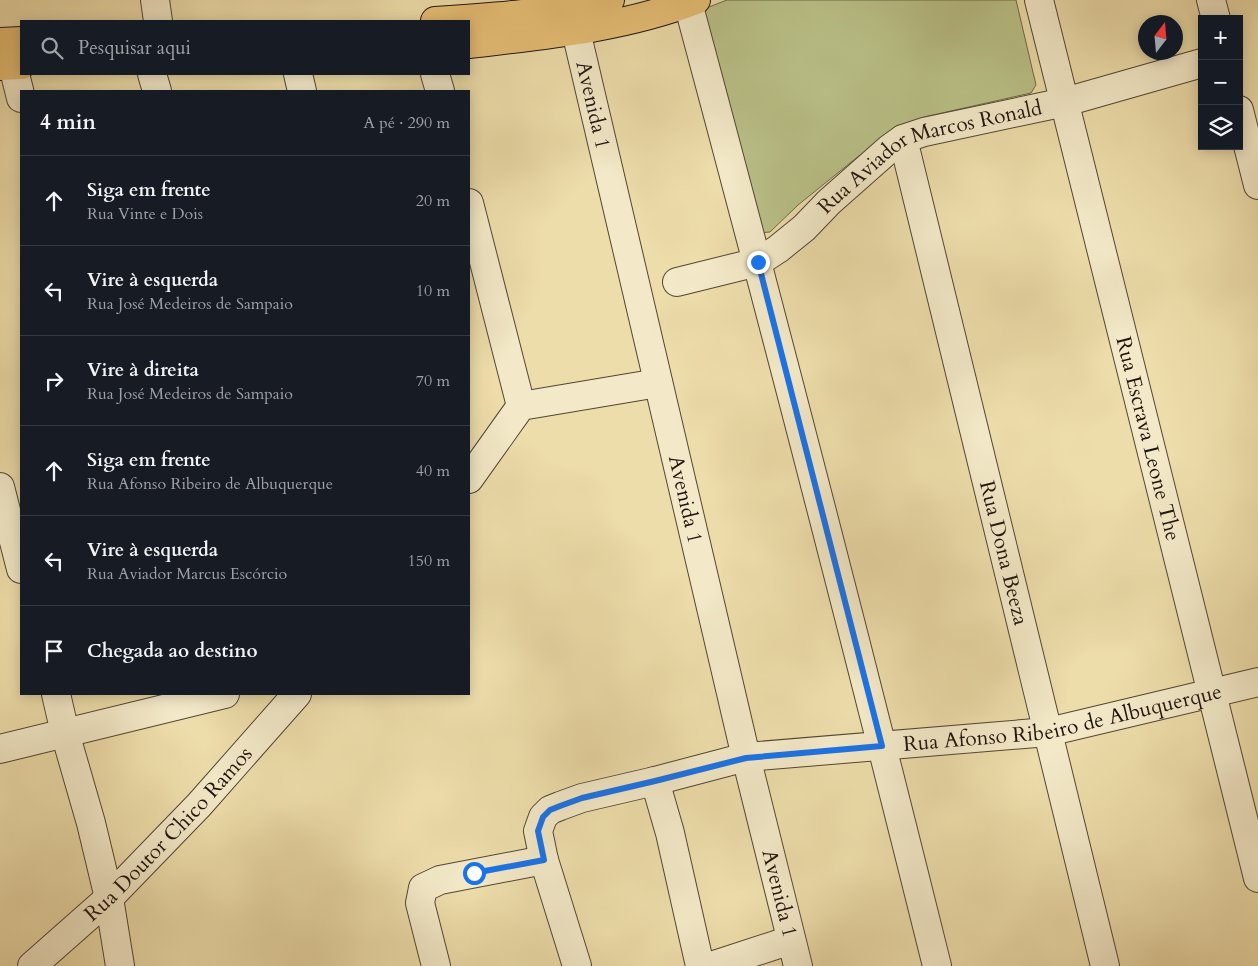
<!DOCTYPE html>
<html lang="pt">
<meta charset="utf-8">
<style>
:root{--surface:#171b24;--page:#20242c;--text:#f1f3f6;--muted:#9ea1a6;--line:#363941}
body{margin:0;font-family:Cardo,serif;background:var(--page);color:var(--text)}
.controls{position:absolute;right:15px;top:15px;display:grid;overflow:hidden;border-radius:0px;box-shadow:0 2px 12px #0003}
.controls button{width:45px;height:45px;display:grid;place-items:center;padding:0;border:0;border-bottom:1px solid var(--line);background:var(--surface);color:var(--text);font:25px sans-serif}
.compass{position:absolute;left:1138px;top:15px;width:45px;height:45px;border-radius:50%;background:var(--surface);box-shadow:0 2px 12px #0003;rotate:16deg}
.stop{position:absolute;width:15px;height:15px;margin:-11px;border:4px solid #1a73e8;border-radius:50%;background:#fff}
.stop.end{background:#1a73e8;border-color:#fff;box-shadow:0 1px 5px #0008}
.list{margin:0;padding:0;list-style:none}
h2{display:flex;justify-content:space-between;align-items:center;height:65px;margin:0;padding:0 20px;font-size:21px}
h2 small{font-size:16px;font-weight:400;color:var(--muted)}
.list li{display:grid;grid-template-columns:32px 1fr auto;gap:15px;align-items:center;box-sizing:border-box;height:90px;padding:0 20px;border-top:1px solid var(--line)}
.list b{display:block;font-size:19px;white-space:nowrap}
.list p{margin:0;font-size:16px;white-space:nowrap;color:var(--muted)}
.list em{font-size:16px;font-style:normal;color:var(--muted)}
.icon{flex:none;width:28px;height:28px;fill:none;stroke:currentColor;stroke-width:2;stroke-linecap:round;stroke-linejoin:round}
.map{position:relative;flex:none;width:1258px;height:966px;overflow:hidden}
.search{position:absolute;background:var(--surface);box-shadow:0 2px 12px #0003;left:20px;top:20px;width:450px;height:55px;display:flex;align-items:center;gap:12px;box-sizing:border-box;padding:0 18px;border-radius:0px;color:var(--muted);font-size:19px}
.panel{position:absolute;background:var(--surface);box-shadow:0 2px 12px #0003;left:20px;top:90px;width:450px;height:605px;border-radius:0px}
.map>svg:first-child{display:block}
.green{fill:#b9c087;stroke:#6c6a4a}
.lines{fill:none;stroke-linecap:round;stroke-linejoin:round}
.minor-casing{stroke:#524634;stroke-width:30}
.major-casing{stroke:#1f140d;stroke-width:30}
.minor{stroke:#f3e9c8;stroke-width:28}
.major{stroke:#e6be75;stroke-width:28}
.route{stroke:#1a73e8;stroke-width:6}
.labels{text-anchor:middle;stroke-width:4;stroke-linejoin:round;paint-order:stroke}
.street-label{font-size:21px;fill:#1f140d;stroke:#f3e9c8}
</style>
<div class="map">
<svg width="1258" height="966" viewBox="0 0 1258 966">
<rect width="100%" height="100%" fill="#edddaa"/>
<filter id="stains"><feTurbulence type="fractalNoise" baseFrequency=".004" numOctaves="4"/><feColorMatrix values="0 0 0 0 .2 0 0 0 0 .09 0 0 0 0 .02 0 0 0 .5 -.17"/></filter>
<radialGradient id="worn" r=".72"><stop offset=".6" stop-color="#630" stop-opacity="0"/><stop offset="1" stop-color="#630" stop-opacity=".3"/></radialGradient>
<path class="green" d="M727 0H1016L1036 85 1031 93 924 117 891 135 860 155 798 205 770 232 758 233 701 10Z"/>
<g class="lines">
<g class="minor-casing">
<g id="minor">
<path d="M155 0 158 21"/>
<path id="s1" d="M1039 0 1258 878"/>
<path d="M1211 0 1216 19"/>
<path d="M688 3C774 323 857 644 937 966"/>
<path id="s2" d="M576 31 746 757 798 966"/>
<path d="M13 66 21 98"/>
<path d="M152 74 157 91"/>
<path d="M298 74 302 91"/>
<path d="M435 74 440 91"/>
<path d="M1239 110 1258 185"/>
<path id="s3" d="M903 139 1105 966"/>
<path d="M469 203 521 406"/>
<path id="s4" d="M677 282 758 262 778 249 804 228 829 202 889 149 903 139 924 132 1065 102 1202 63"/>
<path d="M469 479 521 406 658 383"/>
<path d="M0 487 21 569"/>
<path d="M56 694 65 733 91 823 109 898 120 966"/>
<path d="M0 749 225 694"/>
<path d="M655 781 670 833 700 966"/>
<path id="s5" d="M32 966 109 898 199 805 297 694"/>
<path d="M436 966 420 903 423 888 440 880 544 860"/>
<path id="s6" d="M577 966 544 860 538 831 543 817 550 810 560 806 582 798 655 781 746 757 1048 732 1258 682"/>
<path d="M711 966 791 940"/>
</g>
</g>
<g class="major-casing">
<path id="major" d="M435 21C494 17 553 13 610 0
M0 42 21 41
M469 44C546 35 623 28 696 0
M0 66 21 65"/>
</g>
<use href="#minor" class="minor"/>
<use href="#major" class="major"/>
</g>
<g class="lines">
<path class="route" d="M474 873 544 860 538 831 543 817 550 810 560 806 582 798 655 781 746 758 882 746 758 262"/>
</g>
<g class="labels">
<g class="street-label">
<text dy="7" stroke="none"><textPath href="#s2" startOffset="76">Avenida 1</textPath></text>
<text dy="7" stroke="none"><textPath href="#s4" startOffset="291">Rua Aviador Marcos Ronald</textPath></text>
<text dy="7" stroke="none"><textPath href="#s1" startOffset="452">Rua Escrava Leone The</textPath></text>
<text dy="7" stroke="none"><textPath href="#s2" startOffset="481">Avenida 1</textPath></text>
<text dy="7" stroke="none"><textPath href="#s3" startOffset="426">Rua Dona Beeza</textPath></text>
<text dy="7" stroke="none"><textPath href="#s6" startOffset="688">Rua Afonso Ribeiro de Albuquerque</textPath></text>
<text dy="7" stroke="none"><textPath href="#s5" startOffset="190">Rua Doutor Chico Ramos</textPath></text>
<text dy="7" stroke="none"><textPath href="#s2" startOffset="886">Avenida 1</textPath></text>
</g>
</g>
<rect width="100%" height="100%" filter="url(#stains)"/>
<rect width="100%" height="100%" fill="url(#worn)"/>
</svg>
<div class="controls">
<button>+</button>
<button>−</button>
<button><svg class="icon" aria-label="layers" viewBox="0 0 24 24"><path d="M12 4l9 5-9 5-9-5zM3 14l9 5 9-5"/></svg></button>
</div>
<svg class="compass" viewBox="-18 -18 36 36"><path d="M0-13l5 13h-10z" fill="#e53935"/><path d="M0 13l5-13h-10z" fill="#9ea1a6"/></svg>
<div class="stop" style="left:474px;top:873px"></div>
<div class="stop end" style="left:758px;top:262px"></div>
<div class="search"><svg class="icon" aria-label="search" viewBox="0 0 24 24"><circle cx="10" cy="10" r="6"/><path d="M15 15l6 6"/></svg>Pesquisar aqui</div>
<section class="panel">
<h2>4 min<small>A pé · 290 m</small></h2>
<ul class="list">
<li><svg class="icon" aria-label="ahead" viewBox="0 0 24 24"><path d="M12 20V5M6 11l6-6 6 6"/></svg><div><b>Siga em frente</b><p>Rua Vinte e Dois</p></div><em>20 m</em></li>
<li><svg class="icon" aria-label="left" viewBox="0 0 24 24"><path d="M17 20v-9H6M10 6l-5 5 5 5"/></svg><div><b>Vire à esquerda</b><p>Rua José Medeiros de Sampaio</p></div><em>10 m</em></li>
<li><svg class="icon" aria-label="right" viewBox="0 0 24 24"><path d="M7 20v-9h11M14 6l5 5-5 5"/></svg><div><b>Vire à direita</b><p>Rua José Medeiros de Sampaio</p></div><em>70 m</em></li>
<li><svg class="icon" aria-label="ahead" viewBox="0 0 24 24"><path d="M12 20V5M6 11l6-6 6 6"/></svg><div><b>Siga em frente</b><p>Rua Afonso Ribeiro de Albuquerque</p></div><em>40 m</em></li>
<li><svg class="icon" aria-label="left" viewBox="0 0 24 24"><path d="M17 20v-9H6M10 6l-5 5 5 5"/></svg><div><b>Vire à esquerda</b><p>Rua Aviador Marcus Escórcio</p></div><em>150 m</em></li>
<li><svg class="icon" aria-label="arrive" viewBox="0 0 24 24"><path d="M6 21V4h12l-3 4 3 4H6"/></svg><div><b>Chegada ao destino</b></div></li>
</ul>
</section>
</div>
